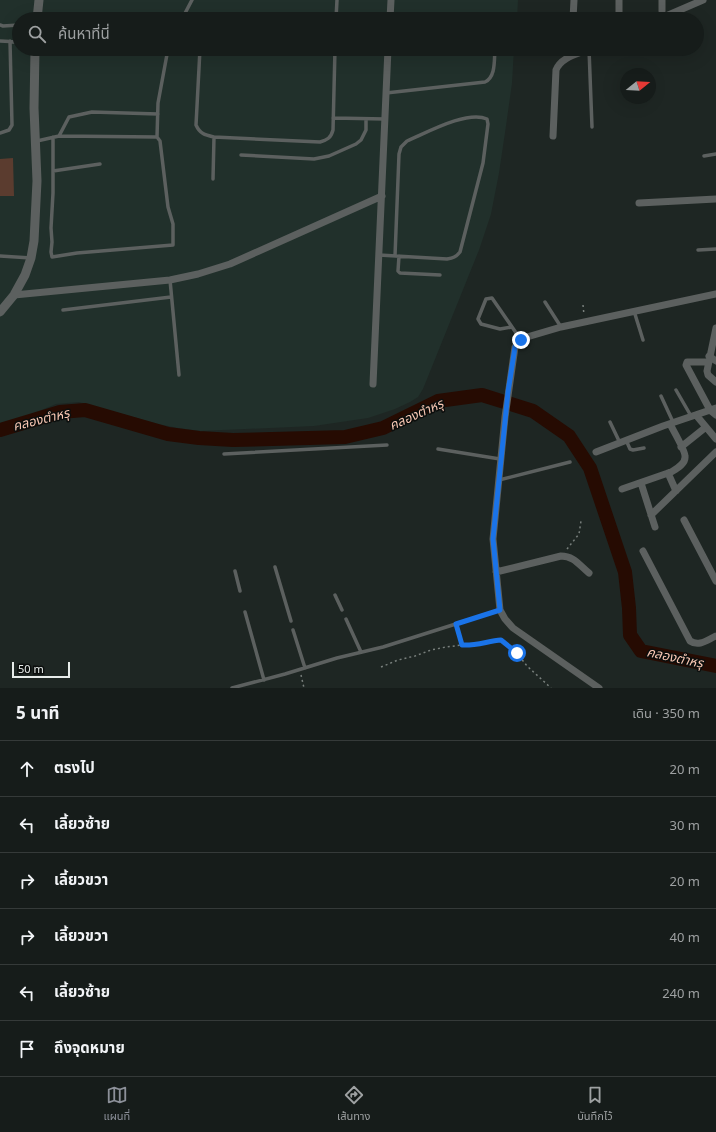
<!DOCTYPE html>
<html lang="th">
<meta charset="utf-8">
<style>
:root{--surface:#161c1a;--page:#232927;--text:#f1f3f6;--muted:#9ea1a2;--line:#353a39;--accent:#8c9099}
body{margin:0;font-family:"Noto Sans","Noto Sans Thai",sans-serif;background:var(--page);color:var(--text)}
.compass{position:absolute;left:620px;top:68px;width:36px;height:36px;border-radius:50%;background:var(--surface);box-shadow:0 4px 16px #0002;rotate:72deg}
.scale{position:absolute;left:12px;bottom:10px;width:58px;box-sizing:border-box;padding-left:4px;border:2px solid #e7ecea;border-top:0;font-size:11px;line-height:14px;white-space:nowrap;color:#e7ecea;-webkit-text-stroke:3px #0b0e0d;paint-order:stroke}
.stop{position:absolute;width:12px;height:12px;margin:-9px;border:3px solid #1a73e8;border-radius:50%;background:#fff}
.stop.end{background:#1a73e8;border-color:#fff;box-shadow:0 1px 4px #0008}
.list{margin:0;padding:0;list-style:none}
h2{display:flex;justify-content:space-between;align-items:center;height:52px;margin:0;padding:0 16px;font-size:17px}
h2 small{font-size:13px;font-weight:400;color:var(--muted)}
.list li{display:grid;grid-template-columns:26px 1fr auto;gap:12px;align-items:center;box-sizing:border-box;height:56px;padding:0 16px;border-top:1px solid var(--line)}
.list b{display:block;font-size:15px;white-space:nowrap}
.list em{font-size:13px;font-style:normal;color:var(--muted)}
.icon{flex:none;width:22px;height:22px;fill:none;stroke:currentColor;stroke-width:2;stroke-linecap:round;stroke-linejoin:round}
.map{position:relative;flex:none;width:716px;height:688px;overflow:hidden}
.search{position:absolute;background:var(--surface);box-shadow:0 4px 16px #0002;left:12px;right:12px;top:12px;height:44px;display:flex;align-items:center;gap:10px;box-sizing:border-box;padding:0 14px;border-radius:22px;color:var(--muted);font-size:15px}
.sheet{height:388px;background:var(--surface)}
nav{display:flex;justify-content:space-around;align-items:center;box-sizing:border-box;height:56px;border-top:1px solid var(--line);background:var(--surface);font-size:11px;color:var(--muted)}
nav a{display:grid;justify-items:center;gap:2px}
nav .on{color:var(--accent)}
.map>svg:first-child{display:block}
.built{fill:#21302b}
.green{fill:#5b3c2f}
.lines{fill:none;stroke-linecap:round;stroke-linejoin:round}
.river{stroke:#260b02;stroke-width:14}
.path{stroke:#787f7c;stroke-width:1.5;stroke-dasharray:2 3;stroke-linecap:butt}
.service{stroke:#5c605f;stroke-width:3.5}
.minor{stroke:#5c605f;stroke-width:7}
.tertiary{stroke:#5c605f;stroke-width:9}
.route{stroke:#1a73e8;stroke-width:5}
.labels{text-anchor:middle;stroke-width:3;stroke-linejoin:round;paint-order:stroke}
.water-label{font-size:13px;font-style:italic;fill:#fac8b4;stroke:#0b0e0d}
</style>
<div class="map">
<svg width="716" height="688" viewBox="0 0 716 688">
<rect width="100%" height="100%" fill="#1e2623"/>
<path class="built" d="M0 0H518L517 19H19V49H514L512 83 506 126 499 173 491 214 479 250 423 389 418 397 410 402 395 409 368 418 314 426 200 431 178 428 158 424 79 402 56 404 10 423 0 426Z"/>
<path class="green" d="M13 158 14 196H0V159Z"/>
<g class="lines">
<path class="river" d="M0 430 60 412 85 410 168 434 199 438 233 440 345 437 383 428 438 401 482 395 533 411 569 436 590 468 625 572 629 608 630 635 641 651 716 666"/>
<path class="path" d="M583 305 584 315
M567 549 579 534 581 521
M458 630 462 645C476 646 487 641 501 639L517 653 527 666 551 688
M381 667 398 660 415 656 431 650 446 647 462 645
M301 675 304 688"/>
<path class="service" d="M182 19 192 0
M336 19 337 0
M0 25 3 26 19 25
M0 41 19 42
M200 49 196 125C200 134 205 135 214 137L320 142C327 140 331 138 333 130L335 49
M589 49 592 127
M633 49 638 52
M386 93 485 82C496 77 494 60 495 49
M333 118 385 119
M0 133 9 130 12 125 10 41
M59 136 69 117 92 112 158 114
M157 137 158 103 168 49
M37 141 59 136 157 137 160 141 168 207 173 224V245L77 253 52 257 51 252 52 242 51 228 53 193V137
M241 155 314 159 329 156 356 144 361 140 366 130V119
M704 156 716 154
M53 171 100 164
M213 179 214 137
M698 250 716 249
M379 255 447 259C453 258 456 257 460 252L483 163 488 124 487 119C467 110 426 133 407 141L401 147 399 154 395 256
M0 256 31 258
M399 256 398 271 400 273 440 275
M170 280 179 375
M545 302 561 327
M63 310 171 297
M634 311 643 340
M512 327 500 329 481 324 478 319 486 299 492 298 521 340
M676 390 691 416
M661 396 673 422
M610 422 620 443
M626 440 630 449 633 450 644 448
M438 449 500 459
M224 454 387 445
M499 480 570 462
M275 567 291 621
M235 571 240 591
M335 595 342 610
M245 612 264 680
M346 619 361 652
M293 630 305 668
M232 688 285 674 337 658 383 647 500 610"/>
<path class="minor" d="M619 0V19
M662 0V11
M390 19 391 0
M573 19 574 0
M659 19 703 0
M553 136 556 70C561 57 578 54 589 49
M639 203 716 199
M14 295 170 280 198 274 230 264 382 196
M716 328 707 371 708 375 716 382
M709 356 716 361
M708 362H687L686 365 710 410 716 415
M373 384 388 49
M696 415 716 439
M681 447 706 427
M596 452 663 426 716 408
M668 473 676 491
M641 483 655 527
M622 489 671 472C676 469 686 464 685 456 685 450 673 430 670 424
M651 515 716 452
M684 520 716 581
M643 551 690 641C699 647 707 640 716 636
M496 572 561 556C574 556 579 565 589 573
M599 688 513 628 505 619 500 610 493 539 505 417 515 347 519 341 527 337 561 327 716 294"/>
<path class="tertiary" d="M37 19 39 0
M0 312 14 295 25 275 31 258 34 241 37 181 34 108 35 49"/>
</g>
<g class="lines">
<path class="route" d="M517 653 501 640C488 641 476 646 462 645L456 624 500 610 493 539 508 392 515 347 521 340"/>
</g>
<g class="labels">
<g class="water-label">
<text transform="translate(416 414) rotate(-24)" y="5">คลองตำหรุ</text>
<text transform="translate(41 419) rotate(-14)" y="5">คลองตำหรุ</text>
<text transform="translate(675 657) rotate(12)" y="5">คลองตำหรุ</text>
</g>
</g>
</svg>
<svg class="compass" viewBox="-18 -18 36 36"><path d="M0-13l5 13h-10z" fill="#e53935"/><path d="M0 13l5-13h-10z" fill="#9ea1a2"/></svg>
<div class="scale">50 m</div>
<div class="stop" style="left:517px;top:653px"></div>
<div class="stop end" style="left:521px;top:340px"></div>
<div class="search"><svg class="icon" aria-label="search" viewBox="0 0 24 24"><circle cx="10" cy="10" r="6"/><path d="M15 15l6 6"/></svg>ค้นหาที่นี่</div>
</div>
<section class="sheet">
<h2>5 นาที<small>เดิน · 350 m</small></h2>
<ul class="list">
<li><svg class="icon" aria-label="ahead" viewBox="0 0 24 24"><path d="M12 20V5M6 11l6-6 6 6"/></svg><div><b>ตรงไป</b></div><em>20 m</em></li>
<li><svg class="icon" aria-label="left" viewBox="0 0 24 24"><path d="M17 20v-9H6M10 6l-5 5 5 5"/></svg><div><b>เลี้ยวซ้าย</b></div><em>30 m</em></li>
<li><svg class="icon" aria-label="right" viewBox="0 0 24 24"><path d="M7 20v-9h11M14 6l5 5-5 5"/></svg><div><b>เลี้ยวขวา</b></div><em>20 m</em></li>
<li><svg class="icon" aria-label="right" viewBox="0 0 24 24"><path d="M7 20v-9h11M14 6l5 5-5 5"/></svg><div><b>เลี้ยวขวา</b></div><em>40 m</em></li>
<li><svg class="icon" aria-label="left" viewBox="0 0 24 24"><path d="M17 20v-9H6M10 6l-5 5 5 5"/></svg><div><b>เลี้ยวซ้าย</b></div><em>240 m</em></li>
<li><svg class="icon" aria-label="arrive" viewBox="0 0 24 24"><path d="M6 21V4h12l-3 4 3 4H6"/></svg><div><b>ถึงจุดหมาย</b></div></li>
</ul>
</section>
<nav>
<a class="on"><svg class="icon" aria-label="map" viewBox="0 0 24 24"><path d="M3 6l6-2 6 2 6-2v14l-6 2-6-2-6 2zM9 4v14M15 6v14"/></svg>แผนที่</a>
<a><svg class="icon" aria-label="directions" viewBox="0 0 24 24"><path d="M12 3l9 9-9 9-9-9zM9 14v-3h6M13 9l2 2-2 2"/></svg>เส้นทาง</a>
<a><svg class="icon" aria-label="saved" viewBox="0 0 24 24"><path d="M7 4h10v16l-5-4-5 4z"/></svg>บันทึกไว้</a>
</nav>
